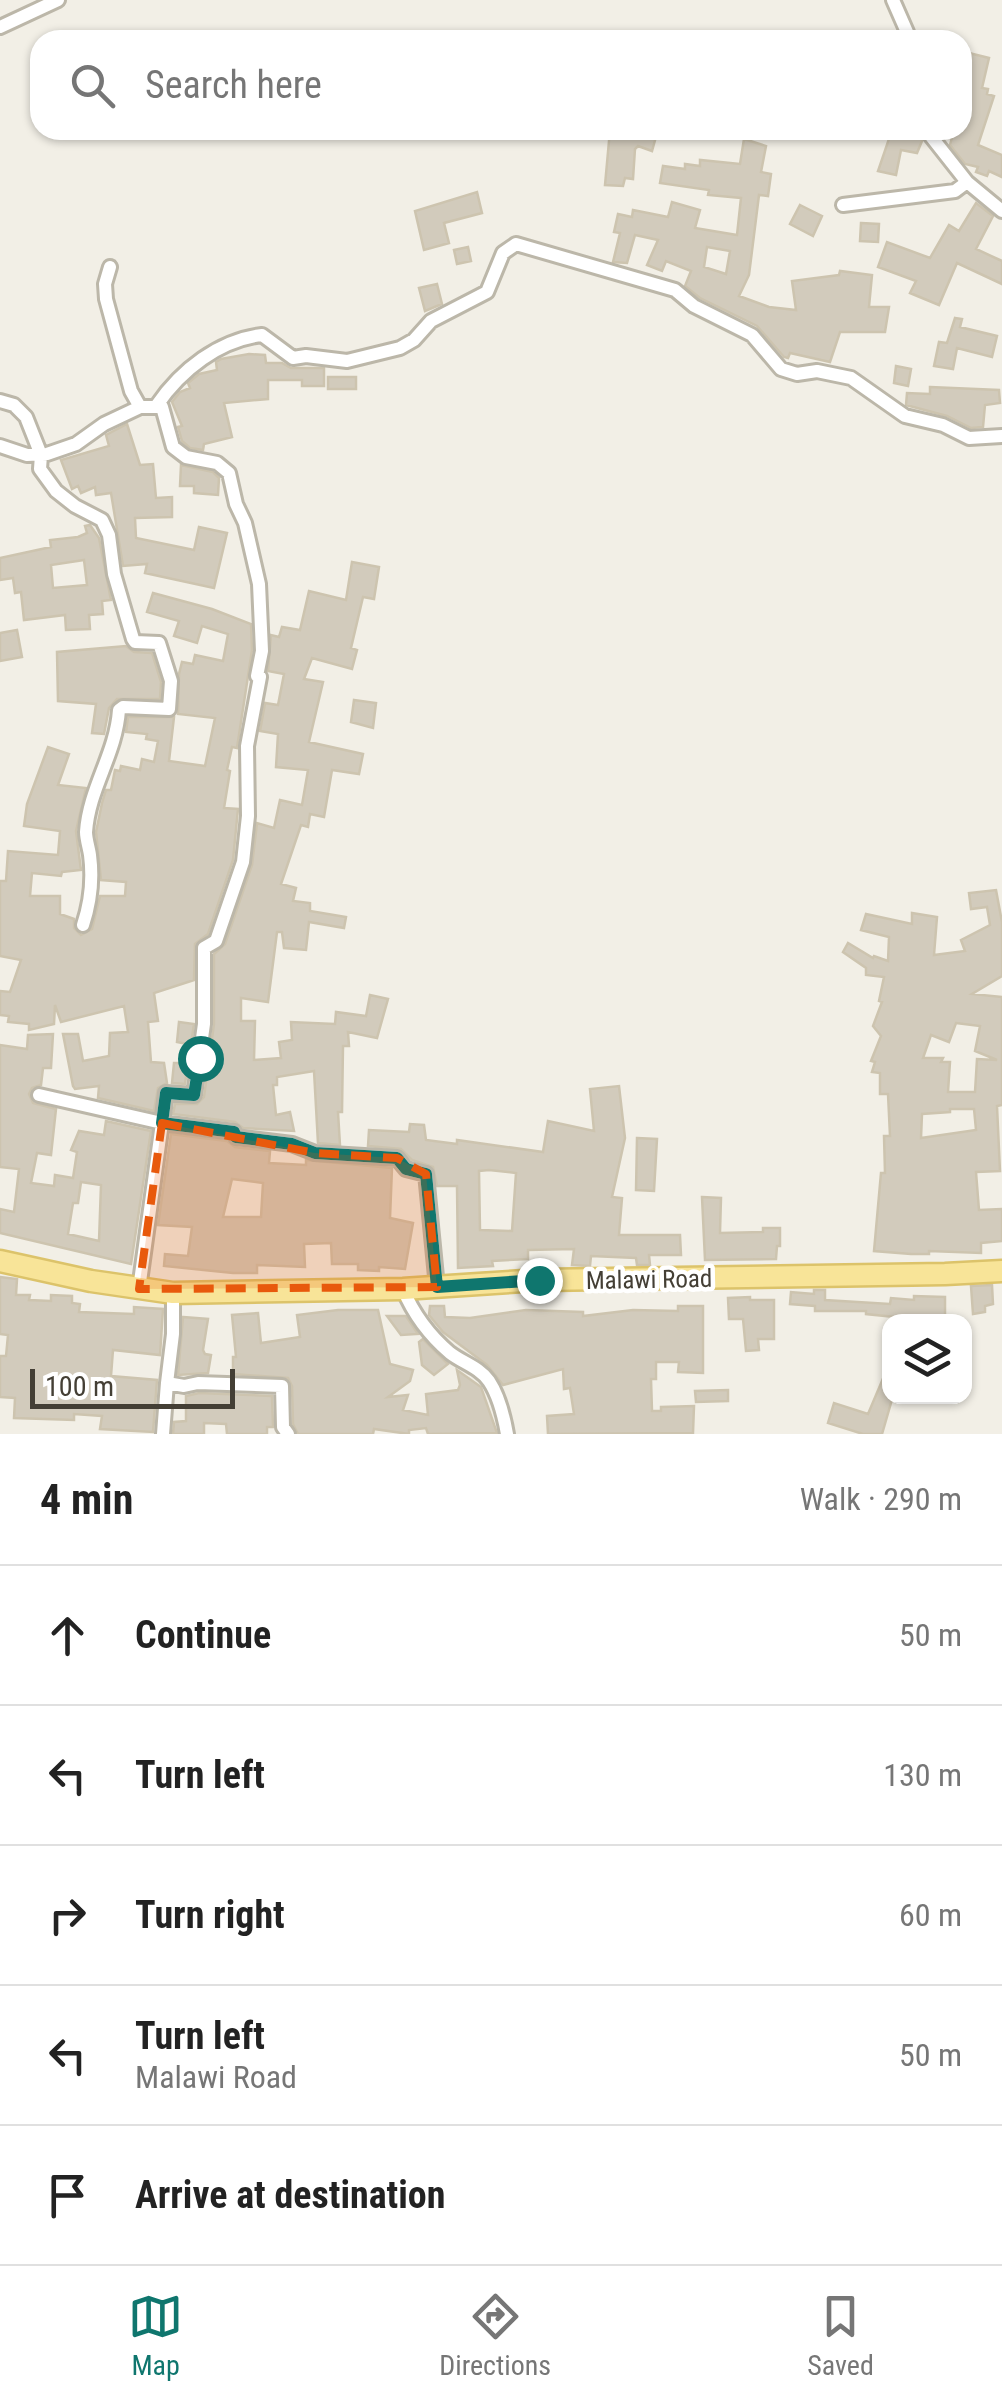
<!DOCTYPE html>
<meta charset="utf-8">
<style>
:root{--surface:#fff;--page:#f2f2f2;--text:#222;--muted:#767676;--line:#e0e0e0;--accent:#0f766e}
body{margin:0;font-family:"Roboto Condensed",sans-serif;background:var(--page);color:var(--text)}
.controls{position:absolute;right:30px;bottom:30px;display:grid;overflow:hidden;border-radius:20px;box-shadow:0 2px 8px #0004}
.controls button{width:90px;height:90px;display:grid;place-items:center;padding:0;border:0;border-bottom:2px solid var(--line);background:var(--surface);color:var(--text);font:50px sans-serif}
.scale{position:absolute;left:30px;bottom:25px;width:205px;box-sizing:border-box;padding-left:10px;border:5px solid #443f35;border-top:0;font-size:28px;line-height:35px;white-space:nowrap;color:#443f35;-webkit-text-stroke:8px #fff;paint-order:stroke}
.stop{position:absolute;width:30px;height:30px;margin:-22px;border:8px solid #0f766e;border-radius:50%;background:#fff}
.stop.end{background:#0f766e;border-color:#fff;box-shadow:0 2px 10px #0008}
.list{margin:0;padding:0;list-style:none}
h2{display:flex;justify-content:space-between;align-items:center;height:130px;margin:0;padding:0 40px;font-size:42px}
h2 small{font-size:32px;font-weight:400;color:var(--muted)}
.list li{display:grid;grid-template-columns:65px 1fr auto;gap:30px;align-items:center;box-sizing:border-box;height:140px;padding:0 40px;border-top:2px solid var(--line)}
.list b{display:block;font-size:38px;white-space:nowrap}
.list p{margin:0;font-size:32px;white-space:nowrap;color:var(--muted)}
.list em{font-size:32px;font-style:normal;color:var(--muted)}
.icon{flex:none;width:55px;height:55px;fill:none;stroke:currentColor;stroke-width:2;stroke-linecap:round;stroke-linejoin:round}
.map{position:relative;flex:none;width:1002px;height:1434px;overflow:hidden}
.search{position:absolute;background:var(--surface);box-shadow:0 2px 8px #0004;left:30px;right:30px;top:30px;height:110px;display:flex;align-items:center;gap:25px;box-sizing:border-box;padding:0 35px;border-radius:30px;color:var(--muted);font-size:38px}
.sheet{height:830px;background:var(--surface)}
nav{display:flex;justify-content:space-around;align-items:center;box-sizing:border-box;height:140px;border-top:2px solid var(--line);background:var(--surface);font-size:28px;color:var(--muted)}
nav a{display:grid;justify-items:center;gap:5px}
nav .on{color:var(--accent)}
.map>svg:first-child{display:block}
.building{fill:#d2cbbc;stroke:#cdc4af;stroke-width:2.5;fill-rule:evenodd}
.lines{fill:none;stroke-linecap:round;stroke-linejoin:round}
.street-casing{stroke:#bcb7a9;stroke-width:18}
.primary-casing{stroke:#dcc36a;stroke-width:25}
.street{stroke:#fff;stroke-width:12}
.primary{stroke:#f8e498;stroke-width:20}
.route{stroke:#0f766e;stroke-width:12}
.marked{fill:#e8590c;fill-opacity:0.2;stroke:#e8590c;stroke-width:8;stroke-dasharray:20 12;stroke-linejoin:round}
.labels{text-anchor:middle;stroke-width:9;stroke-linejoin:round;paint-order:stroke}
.street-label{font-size:25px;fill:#443f35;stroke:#fff}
</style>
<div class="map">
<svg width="1002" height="1434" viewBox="0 0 1002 1434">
<rect width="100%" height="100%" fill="#f2efe6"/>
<path class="building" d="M969 53 989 58 982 88 988 89 987 94 994 96 978 145 1002 155V177L989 171 987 176 976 172 978 167 965 164 950 145 954 130H962V61L967 63Z
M610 130 657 133 652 151 638 146 635 149 633 179 625 178 623 186 605 185Z
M892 130H916L922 141 917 153 901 150 896 175 878 171Z
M744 139 766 146 761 172 771 174 768 196 759 195 749 275 739 296 769 307 796 310 792 281 839 275 840 271 872 275 869 307H889L885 332H840L830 362 790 353 788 358 784 357 757 326 700 298 685 286 691 271 666 261 662 271 647 265 658 240 635 235 627 263 613 262 620 233 614 232 618 214 632 217 633 210 668 217 672 202 700 210 695 228 737 235 741 198 708 195 709 190 660 183 663 166 685 169V164L700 166V160L740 164ZM707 247 730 251 726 274 704 267Z
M477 192 482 213 444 223 449 243 424 250 415 211Z
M976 203 993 216 976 249 1002 261V284L957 263 939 305 910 293 916 281 878 267 887 242 930 258 949 225 959 231Z
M800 205 822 216 813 236 790 224Z
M861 223 879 224 878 242 860 241Z
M468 247 471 261 457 264 454 250Z
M437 284 442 304 425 311 419 288Z
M955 318 962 319 960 327 997 336 992 357 957 348 953 369 934 366 939 342 947 343Z
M249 354 265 355 266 363H282L291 368H324V386H302V380H268V399L224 403 232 437 204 444 203 450 190 448 182 441 178 427 182 426 172 402 180 392 190 388 188 383 199 374 217 370 216 362 221 359Z
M896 366 911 369 908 386 894 383Z
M328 377H356V389H328Z
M930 387 999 390 1000 403 985 405 983 427 971 428 947 416 906 405 907 393 930 394Z
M127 424 140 465 153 464 156 498 172 497V517L135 518 136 538 194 550 199 527 227 533 214 588 145 573 147 564 123 566 111 493 96 495 95 487 81 493 78 486 72 489 61 460 109 446 106 435Z
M181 465 213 472 219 478 218 495 194 493V486H180Z
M90 525 99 538 111 600 102 601 103 614 89 615 90 629 66 630 65 615 24 620 21 592 15 593 13 578 0 580V558L51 547 50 540 78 537 87 533 85 526ZM84 560 87 585 53 588 51 565Z
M352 562 379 567 374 599 363 597 351 648 357 650 352 669 312 658 304 679 323 682 309 742 363 754 359 774 332 770 324 817 310 814 308 827 301 825 281 884 296 888 293 901 310 903V911L346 917 344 928 309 922 306 950 284 948 282 932H277L268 1002 241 998V1021H255L254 1060 281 1058 279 1042 292 1040 291 1022 335 1024 336 1012 366 1016 370 995 388 999 377 1038 348 1032 349 1046H343L342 1112H338L340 1145 318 1143 314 1071 277 1077V1085H273L276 1115 290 1112 294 1131 243 1128 235 1122 173 1114 175 1104H197L204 1097 214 1024V954L225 944 252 865 257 823 274 828 280 800 302 805 308 770 276 767 278 734 260 731 265 703 278 705 284 674 268 671 271 635 279 637 282 627 300 630 309 591 346 600Z
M153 593 212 609 251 624 252 650 237 748 232 747 227 770 230 771 224 808 238 809 233 860 208 934 195 944 194 980 154 993 158 1021 148 1022 151 1062 164 1063 167 1083 158 1088 154 1111 98 1098 99 1086 75 1089 73 1086 63 1034H78L83 1061 109 1056 110 1033 128 1032 124 1006 61 1022 55 1005 54 1024 29 1030V1024L8 1022 9 1016 0 1015V991L10 992 21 960 0 956V881H6L8 851 58 855 60 831 24 826 27 804 48 747 69 754 58 785 86 788 76 831 81 870 62 872 61 876 32 873 30 896H60V914L74 919V928L81 935 92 929 100 896H125L126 882 101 880 96 832 102 803 106 790H111L115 770 120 771 121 766 140 770 142 759 154 762 158 741 146 739 147 734 126 732 128 717H174L169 761 205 766 215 718 178 714 179 674 182 662 193 664 195 655 223 661 228 634 202 626 197 643 174 636 179 621 147 612Z
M17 630 22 657 0 661V633Z
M126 646 134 652 152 653 161 682 160 699H117L109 708 104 734 92 733 96 704 58 701 57 652Z
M354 700 376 703 373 728 351 722Z
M996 890 1002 922V976L972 994 1002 997V1105L997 1106 1000 1171 976 1172 979 1210 1002 1209V1241L981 1243V1253L929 1251V1254H911L874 1251 881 1173H885L884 1136H890L888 1094H880V1073L872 1072 875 1062 871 1061 881 1036 873 1026 882 1002 879 1001 884 977 866 975V968L843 952 848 943 873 958 874 956 888 961 889 937 861 930 866 914 912 924V913L937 917 934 955 965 951 961 940 990 925 987 907 971 909 969 893ZM956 1023 980 1026 975 1051 997 1060 977 1059 975 1092H948L950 1062H941L943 1058H923L931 1035 949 1042ZM950 1109H974L976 1130 921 1138 922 1114 950 1112Z
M179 1022 194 1024 185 1084 172 1083 174 1063H181L187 1044 177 1042Z
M53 1034 51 1068H43L41 1085 32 1088 29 1094 33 1103 56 1109 51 1155 37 1153 31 1183 54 1186 55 1175 73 1178 77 1152 71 1150 79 1131 104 1135 106 1121 151 1131 131 1264 0 1233V1209L14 1212 19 1169 0 1167V1045L27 1049 28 1035ZM81 1182 101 1185 99 1241 68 1234 73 1203H78Z
M619 1086 625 1138 612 1197 622 1198 619 1235H680L681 1255H649L650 1265H637L636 1258 591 1256 590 1266 572 1265 574 1249 528 1250V1259L492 1261 493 1266 458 1268 457 1186H437L433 1167 412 1160 401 1149 368 1146 369 1130 409 1132 410 1124 424 1125 426 1140 457 1144V1140L543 1152 548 1121 594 1131 590 1089ZM489 1170 516 1173 512 1231 480 1230 479 1171Z
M171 1134 227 1141 235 1147 270 1151 269 1163 306 1165V1160L392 1168 390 1218 413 1223 405 1269 379 1267V1271L358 1270V1264H332L331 1243 304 1244 305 1267 257 1265V1273H233L164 1266 165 1254 188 1256 192 1227 158 1225ZM232 1179 263 1183 261 1217H223Z
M637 1138 657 1139 654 1191 636 1190Z
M702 1197 721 1198 720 1233 763 1232V1228H780V1246H777L776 1259 705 1260Z
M0 1277 17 1279 16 1295H30L29 1300 51 1301V1295L72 1296V1303L80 1304 79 1312 134 1314V1307L163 1309 160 1355 113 1350 111 1376 157 1380 153 1432 100 1429 102 1416 74 1414V1420L14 1418 15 1398 0 1397V1356H6L8 1335 0 1334Z
M992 1285 993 1304 985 1306V1312L973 1314 971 1286Z
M814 1290H825V1300L890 1304 891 1298 914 1300V1296L945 1297V1322L866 1314V1311H815V1306L790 1304 791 1292 814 1294Z
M750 1297V1300H774V1339H758L759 1350 746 1351 743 1319H729L728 1298Z
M430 1306H444L445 1317 470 1318 526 1310 583 1312V1316L633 1310 678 1311V1306H703V1373L678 1372 679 1362H656V1379H651L652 1411H661V1407L694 1406 693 1433 548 1434 547 1416 574 1414 570 1388 564 1389 563 1369 503 1385 487 1365 443 1332 429 1315Z
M338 1310H378L390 1364 413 1370 410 1381 388 1397 408 1395 403 1410 428 1415 426 1394 458 1390 460 1385 457 1370 481 1387 497 1433 428 1434 426 1428 409 1430V1434L374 1429 373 1434H298L293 1424 292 1386 288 1378 233 1374V1357H236L232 1315 258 1313 261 1343 300 1337 297 1315Z
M387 1316H406L418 1334 401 1335Z
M183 1317 208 1319 203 1350 205 1354 211 1355 208 1373 178 1375Z
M423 1339 448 1364 434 1375 422 1365 419 1342Z
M890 1362V1396H893L882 1434H863L828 1423 834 1403 868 1414Z
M728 1390V1401L696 1402 695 1391Z
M199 1393 272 1396 273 1427H267V1434H227L226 1424 204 1423V1434H173L174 1422 186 1421V1396Z"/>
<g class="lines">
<g class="street-casing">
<path id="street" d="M893 0 907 32V40
M0 27 58 0
M926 130 967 182 1002 211
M843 205 955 191 967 182
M110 267 105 284 106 299 131 391 140 407H162L173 447 186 457 217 463 229 473 236 504 245 523 259 584 262 651 257 676 260 677 247 746 248 816 243 862 216 941 204 948V1024L194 1095 166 1093 162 1123 234 1132 236 1137 292 1144 315 1153 397 1158 406 1169 426 1174 437 1287
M0 401 14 405 26 417 41 455 40 469 56 491 75 506 102 520 109 535 114 574 133 639 135 642 159 643 171 681 169 709 123 707 119 710C116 754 89 788 86 832 86 839 89 848 90 855 93 878 90 904 83 925
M157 405C181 370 219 340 262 335L293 358 306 356 347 361 400 348 414 340 431 321 487 292 503 253 516 244 675 290 694 306 752 335 781 369 797 374 817 371 851 378 905 416 943 425 969 438 1002 436
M0 446 27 455 47 454 76 444 104 424 140 407
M39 1095 162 1123 139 1289
M403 1289C413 1313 430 1336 450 1353 463 1363 479 1367 489 1381 499 1396 504 1417 507 1434
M173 1293V1334L167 1383 184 1386 198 1383 282 1386 283 1427 288 1434
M163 1434 167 1383"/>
</g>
<g class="primary-casing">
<path id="primary" d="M0 1261 91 1281 173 1293 403 1289 539 1280 945 1274 1002 1271"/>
</g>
<use href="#street" class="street"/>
<use href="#primary" class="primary"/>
</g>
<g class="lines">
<path class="route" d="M200 1058 194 1095 166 1093 162 1123 234 1132 236 1137 292 1144 315 1153 397 1158 406 1169 426 1174 437 1287 539 1280"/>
</g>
<path class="marked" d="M162 1123 315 1153 397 1158 426 1174 437 1287 139 1289Z"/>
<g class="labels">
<g class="street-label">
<text transform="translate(649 1279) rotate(-1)" y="9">Malawi Road</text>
</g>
</g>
</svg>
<div class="controls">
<button><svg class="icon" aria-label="layers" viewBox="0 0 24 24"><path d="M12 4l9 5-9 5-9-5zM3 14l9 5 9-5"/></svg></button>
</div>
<div class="scale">100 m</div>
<div class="stop" style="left:200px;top:1058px"></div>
<div class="stop end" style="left:539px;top:1280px"></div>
<div class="search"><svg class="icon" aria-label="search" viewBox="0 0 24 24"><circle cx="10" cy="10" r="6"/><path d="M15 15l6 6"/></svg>Search here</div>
</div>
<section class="sheet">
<h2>4 min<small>Walk · 290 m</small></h2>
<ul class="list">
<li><svg class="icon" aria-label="ahead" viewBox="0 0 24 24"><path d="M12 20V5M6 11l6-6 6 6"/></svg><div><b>Continue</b></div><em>50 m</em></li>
<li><svg class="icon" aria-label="left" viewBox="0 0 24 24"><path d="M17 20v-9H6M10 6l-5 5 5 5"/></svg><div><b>Turn left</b></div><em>130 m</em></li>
<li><svg class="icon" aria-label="right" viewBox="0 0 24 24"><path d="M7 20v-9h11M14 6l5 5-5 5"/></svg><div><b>Turn right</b></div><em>60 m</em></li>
<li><svg class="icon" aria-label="left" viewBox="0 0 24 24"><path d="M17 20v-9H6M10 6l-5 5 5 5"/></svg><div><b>Turn left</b><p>Malawi Road</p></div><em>50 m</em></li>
<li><svg class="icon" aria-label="arrive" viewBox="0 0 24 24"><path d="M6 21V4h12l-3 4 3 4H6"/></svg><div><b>Arrive at destination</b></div></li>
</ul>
</section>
<nav>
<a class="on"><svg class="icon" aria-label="map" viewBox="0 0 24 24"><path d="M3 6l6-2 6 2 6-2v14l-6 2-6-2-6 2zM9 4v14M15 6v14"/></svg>Map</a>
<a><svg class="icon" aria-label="directions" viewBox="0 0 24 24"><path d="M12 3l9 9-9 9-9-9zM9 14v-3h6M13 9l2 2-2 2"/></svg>Directions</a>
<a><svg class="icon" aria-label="saved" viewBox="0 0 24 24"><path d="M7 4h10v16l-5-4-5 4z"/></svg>Saved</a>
</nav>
